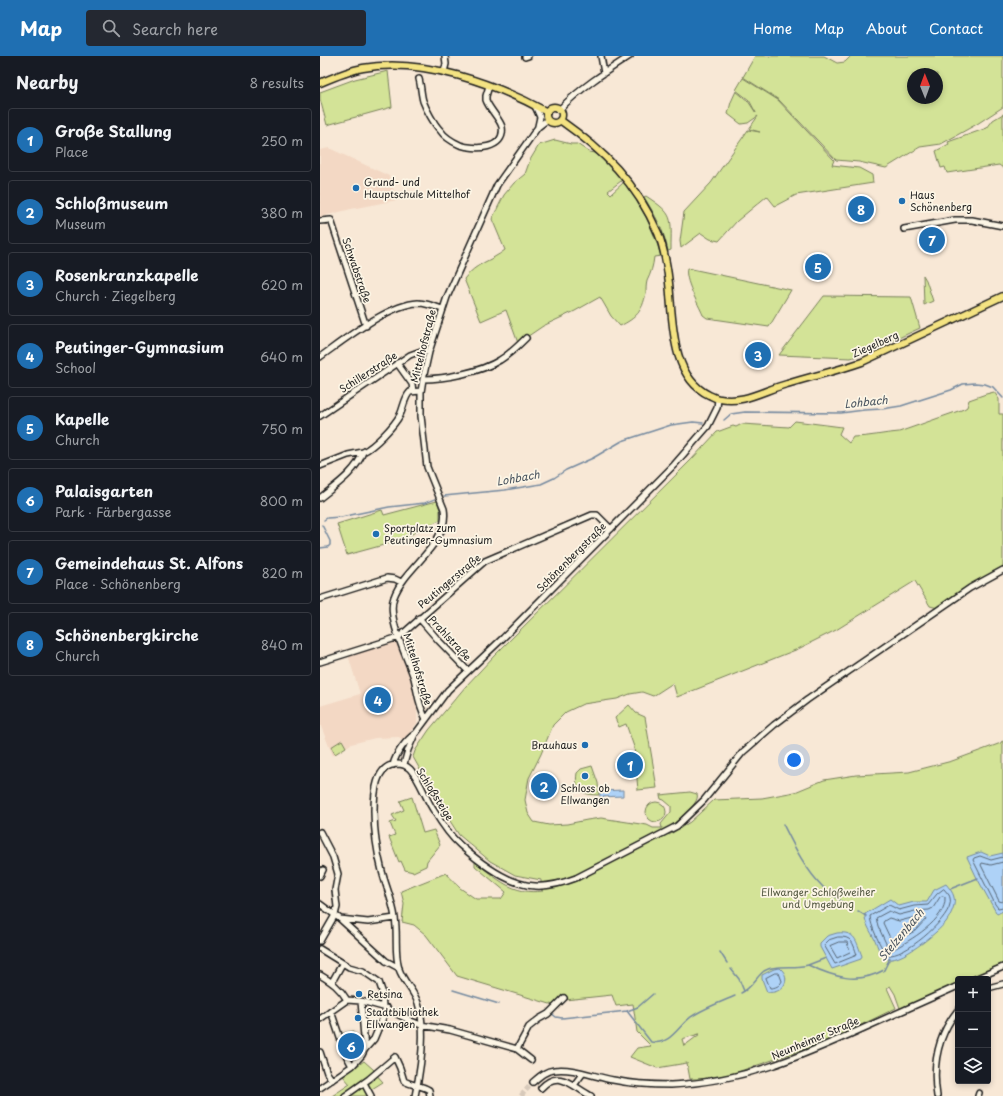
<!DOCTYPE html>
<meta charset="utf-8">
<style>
:root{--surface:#171b24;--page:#242831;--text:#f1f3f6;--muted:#9ea1a6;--line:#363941;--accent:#1f6fb2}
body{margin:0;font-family:"Playpen Sans",sans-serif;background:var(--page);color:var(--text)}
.controls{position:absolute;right:12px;bottom:12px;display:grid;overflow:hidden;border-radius:4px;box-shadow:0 2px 6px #0003}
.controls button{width:36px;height:36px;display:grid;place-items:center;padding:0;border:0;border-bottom:1px solid var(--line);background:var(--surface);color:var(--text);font:20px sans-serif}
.compass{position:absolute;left:587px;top:12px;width:36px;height:36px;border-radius:50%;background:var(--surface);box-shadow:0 2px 6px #0003;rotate:359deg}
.you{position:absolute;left:474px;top:704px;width:14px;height:14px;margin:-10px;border:3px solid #fff;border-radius:50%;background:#1a73e8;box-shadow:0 0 0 6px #1a73e833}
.badge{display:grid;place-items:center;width:26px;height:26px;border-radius:50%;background:var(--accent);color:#fff;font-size:13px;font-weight:700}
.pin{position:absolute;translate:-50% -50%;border:2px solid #fff;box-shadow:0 1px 4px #0006}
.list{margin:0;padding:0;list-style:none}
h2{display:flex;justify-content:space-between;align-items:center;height:52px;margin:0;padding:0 16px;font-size:17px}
h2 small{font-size:13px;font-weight:400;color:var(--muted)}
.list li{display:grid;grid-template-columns:26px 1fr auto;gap:12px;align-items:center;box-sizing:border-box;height:64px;margin:0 8px 8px;padding:0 8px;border:1px solid var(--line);border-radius:4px}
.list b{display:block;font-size:15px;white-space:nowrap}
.list p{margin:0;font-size:13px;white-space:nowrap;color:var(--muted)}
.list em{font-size:13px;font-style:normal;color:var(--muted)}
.icon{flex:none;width:22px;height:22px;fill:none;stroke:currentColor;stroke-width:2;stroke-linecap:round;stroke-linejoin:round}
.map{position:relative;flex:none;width:683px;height:1040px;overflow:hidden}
header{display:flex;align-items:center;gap:24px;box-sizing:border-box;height:56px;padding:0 20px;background:var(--accent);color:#fff}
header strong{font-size:19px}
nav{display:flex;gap:22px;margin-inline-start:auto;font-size:14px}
.search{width:280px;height:36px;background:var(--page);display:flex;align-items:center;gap:10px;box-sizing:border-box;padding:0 14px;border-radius:4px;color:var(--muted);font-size:15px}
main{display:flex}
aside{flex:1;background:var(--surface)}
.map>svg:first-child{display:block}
.built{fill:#f3d8c4}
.green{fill:#d3e397;stroke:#78805a;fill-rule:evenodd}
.water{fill:#aed2f7;stroke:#74899f}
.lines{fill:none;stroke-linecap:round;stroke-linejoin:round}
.shore{stroke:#566574;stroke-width:1}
.stream{stroke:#74899f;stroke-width:1.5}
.minor-tunnel{stroke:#d7c9ba;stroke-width:5;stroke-dasharray:5 2.5;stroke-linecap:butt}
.minor-casing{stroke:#1c1c1c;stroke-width:8}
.major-casing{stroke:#1c1c1c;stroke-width:9}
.minor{stroke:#fcf5e5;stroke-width:5}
.major{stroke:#f4e382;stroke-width:6}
.poi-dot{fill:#1f6fb2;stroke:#fcf5e5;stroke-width:1.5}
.labels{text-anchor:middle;stroke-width:3.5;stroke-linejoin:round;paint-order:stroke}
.poi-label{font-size:10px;fill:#1c1c1c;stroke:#fcf5e5;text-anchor:start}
.street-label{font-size:10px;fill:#1c1c1c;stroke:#fcf5e5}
.park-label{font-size:10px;fill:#535841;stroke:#fcf5e5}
.water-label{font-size:11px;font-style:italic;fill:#48535e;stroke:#fcf5e5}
</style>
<header>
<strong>Map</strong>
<div class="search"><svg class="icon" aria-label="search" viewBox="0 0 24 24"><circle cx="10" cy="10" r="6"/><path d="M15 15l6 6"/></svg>Search here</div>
<nav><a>Home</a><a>Map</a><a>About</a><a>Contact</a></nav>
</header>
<main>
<aside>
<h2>Nearby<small>8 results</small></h2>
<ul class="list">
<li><span class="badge">1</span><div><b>Große Stallung</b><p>Place</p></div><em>250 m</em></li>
<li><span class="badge">2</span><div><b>Schloßmuseum</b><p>Museum</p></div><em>380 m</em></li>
<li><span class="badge">3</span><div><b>Rosenkranzkapelle</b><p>Church · Ziegelberg</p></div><em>620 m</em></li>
<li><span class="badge">4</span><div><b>Peutinger-Gymnasium</b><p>School</p></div><em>640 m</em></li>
<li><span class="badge">5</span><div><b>Kapelle</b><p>Church</p></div><em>750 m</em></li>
<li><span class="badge">6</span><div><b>Palaisgarten</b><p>Park · Färbergasse</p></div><em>800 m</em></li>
<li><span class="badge">7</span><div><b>Gemeindehaus St. Alfons</b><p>Place · Schönenberg</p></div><em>820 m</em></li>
<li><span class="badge">8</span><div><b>Schönenbergkirche</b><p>Church</p></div><em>840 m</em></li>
</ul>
</aside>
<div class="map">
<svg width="683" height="1040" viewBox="0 0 683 1040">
<rect width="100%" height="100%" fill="#f8e8d6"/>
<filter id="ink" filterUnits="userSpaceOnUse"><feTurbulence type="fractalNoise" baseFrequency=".025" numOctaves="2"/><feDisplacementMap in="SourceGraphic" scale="8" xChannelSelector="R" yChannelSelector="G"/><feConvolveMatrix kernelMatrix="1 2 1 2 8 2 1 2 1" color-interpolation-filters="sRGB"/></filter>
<g filter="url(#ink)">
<path class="built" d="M9 92 69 120 77 144 31 153 0 161V94Z
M77 584 91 624 97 653V667L83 685 79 681 55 682 31 688 13 700 0 668V650L40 638 28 599Z"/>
<path class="green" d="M435 0H504L517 7 525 6 531 0H683V51L657 68 621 88 600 91 566 112 539 106 516 104 459 44 423 21ZM593 18H617V42H593Z
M68 15 72 51 7 69 0 43V36L35 23Z
M423 22 458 44 514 104 512 109 539 112 552 119 553 127 476 139 455 150 447 140 417 165 399 185 390 183 381 177 361 192 360 185 364 156 391 127 428 74 440 76 429 73 438 60 428 67 421 68 408 58 411 46 416 35 428 45 436 57 429 44 416 34Z
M683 58V112L679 109 627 117 625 111 621 112 616 95 629 88 628 86 667 72 673 64Z
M235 84 251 88H257L269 96 276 97 300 120 302 123 301 125 288 135 291 138 304 126C321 149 333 172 341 200L334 201C333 210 331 217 327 225 326 229 326 233 326 237 322 256 316 262 300 270L291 260 280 241 255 255 223 270 198 287 186 254 161 265 144 223C157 206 170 206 185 194L172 163 184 139 194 127 205 118 210 104 219 89Z
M326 140C355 159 351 161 351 194L348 195C344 174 335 159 324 141Z
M367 212 471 234 449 271 387 262 383 259C378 247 364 224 367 212Z
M603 219 606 224 613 245 604 249Z
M504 240 591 241 600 272 553 294 531 302 459 299Z
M674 336 679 343V358H683V512L618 552 610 550 595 525 516 574 478 593 357 641 353 627 333 640 322 636 310 638 297 643 263 648 246 656 233 669 221 698 209 722 205 744 208 757 214 766 229 769 247 768 267 764 281 762 327 769 333 772H342L341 768 351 756V750L344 744 341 743 340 739 370 736 377 738C381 748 353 768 345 774L349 779 370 766 394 744 442 742 475 736 504 724 536 719 589 716 632 705 681 687V686L683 685V911L655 923H638V930L581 955 575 938 570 930 567 932 576 952 508 985 397 1023H370L367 1007 337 1012 310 1001 317 992 331 990 317 976 313 948 296 950 292 939 245 944 240 951 137 920 106 879 94 869 82 866 84 848 81 835 126 817 140 832 156 843H181L186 836 155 810V806C178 823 192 839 223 835L221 834V824L195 819 170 805 139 779 121 751 93 701 95 695 109 674 146 630 174 600 371 404 397 376 413 370 416 371 422 368 469 371 475 365 522 371 519 378 529 387 533 381C549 381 564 377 579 376L644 353 647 351 649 344 666 338ZM379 978H380L364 990 362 983Z
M117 445 120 454V464L102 472 82 484 27 499 17 468 62 454 64 459Z
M309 649 316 657 325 661 337 732 318 734 314 691 306 668 299 671 295 662Z
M22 684 26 691 15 698 11 691Z
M272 710 278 727 279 739C263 739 254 735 257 717L261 713Z
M92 741 103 777 114 774 120 789 107 805 106 810 93 816 85 814 81 805 79 806 69 781 75 779 70 767 76 765 72 759 84 754 80 745Z
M326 756a10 10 0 1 1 20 0a10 10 0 1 1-20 0Z
M34 975 38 1001 32 1009 21 978Z
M44 1005 54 1014 53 1015 63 1026 47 1036 49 1040H12L30 1028 23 1020Z"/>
<path class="water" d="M303 734V740L280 741V735Z
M661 796 670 800 683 797V855L677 858 657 822 647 801Z
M626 828C631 834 636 840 634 849 633 854 629 862 626 866 618 876 578 910 565 902 560 899 557 889 555 884 551 876 544 866 545 858L570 843 579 850 594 846H607L614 834Z
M517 877C536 875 536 885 542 900L541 903 512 913 500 891V887L507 880Z
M460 912C473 923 462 939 447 936L442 923V919L454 913Z"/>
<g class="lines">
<path class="shore" d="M683 801 671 804 660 800 654 802 653 804 675 848 678 852 683 851
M683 806 671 809 662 807 661 809 679 845 683 846
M624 833 629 839C630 841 631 845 630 848 627 865 584 902 567 899 561 893 550 868 550 860L569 849 579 854 594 850 608 849 617 838Z
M623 840 625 841C627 864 589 885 572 894H569L558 870 556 862 569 855 579 859 595 855 609 854 613 852 620 841Z
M596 861H605L606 863 595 875 574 886H572L563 867 564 865 569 862 579 865Z
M518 881C532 880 533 887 537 899L515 908 504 889 509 884Z
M519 886H527L530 896 517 902 510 890Z
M455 917H459L462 925C460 930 455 932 450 932L446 922Z"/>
<path class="stream" d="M404 364 411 358 425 356 521 357 544 354 562 353 581 350 631 334 643 328 655 327 665 328 673 331 683 342
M124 440 185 434 221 428 234 422 246 414 273 402 302 385 351 369 373 366 383 367
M4 464 7 462 21 461 69 451 105 447 115 443
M0 492 8 491 10 489V485L2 469
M463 768C474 790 485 813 503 831 511 839 521 845 530 851
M630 833 658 822
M538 855 546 860
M400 896 407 907
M488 909 506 902
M411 913 419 923 424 935
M133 934 179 948
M421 937C432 932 436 921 444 915 455 908 475 913 488 909 514 921 537 929 564 914L570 902
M307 955 318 951 333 938
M231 957 236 961 242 962 307 955 331 986C352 990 359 967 374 959 387 951 401 946 415 940"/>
<path class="minor-tunnel" d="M201 1040 213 1026"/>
<g class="minor-casing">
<path id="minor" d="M281 0 284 17
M205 1 208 0
M124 16 126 8 125 0
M99 23C101 30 101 38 103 45 106 53 114 68 120 74 124 80 133 86 140 89 154 94 186 94 182 71 180 63 169 53 166 44V40L169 30
M215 50 220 61 218 70
M239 54C259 33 285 16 310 0
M0 165 11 164 46 270
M584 173 635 164H652L683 170
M0 301C24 284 69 248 98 247 106 247 114 250 122 253
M77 307 92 328 93 335
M103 323C125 323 161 316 180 304 190 298 198 290 206 282
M0 360 90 299 101 295 109 296
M0 410 28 399 43 396
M0 442C16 429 36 416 43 396 55 390 74 370 80 359 84 351 84 342 90 336L101 335
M0 543 67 522 75 523 81 526
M99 562 119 585 148 615
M0 606 79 581 165 505 272 459H277L291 473
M106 663C98 648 98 638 94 622 87 601 66 561 74 541 85 510 130 488 124 453L107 411 101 360V336L103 323 109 296 127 241 177 129 218 71 227 64
M84 708 88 694 95 678
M73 709C76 697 86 684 96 677L128 634 183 582 354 409 388 370 397 352 398 343
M0 776 13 801 18 818 15 834 17 851 15 859 0 885
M0 820 3 814
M0 848 19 862 66 905 79 912
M20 863 48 866 75 862
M0 893 29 911 43 915 59 926 62 935 63 951
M0 919C12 926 20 932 27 944
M655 923 683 911
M12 926 22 908
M668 932 683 928
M27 944 41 945 63 951 91 965 101 969 130 974 197 993 211 1004
M41 945 45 993
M11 955 25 997 32 1010
M0 963 27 944
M197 993 209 971 219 963 228 958 244 942
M0 996 7 1017 12 1024
M213 1026C220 1020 225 1015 234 1014 252 1011 275 1021 293 1024 312 1028 332 1029 351 1029 422 1026 480 1001 544 972 575 958 607 944 638 930
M44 1027 51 1040
M254 1029 263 1017
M0 1032 32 1010 42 999 45 993 54 983 67 952
M221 1032C239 1012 253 1031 271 1040
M25 1040 49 1023 75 1001 80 1012 84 1025C93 1030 101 1029 109 1034L110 1040
M95 1040C101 1012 107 975 98 947 94 935 83 925 79 913 74 896 78 878 75 862 73 846 66 831 62 815 57 796 54 775 54 755 54 739 55 709 77 708 82 708 86 709 90 713 101 725 105 742 114 755 120 765 131 781 140 789 159 806 189 829 215 830 230 831 243 827 256 822L357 770 384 744 423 696 454 669 487 644 650 532 683 514
M617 1040C612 1009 618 979 638 954
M658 1040 659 1037"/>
</g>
<g class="major-casing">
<path id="major" d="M0 27C14 21 28 15 43 12 102 1 176 28 227 56
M226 59a8 8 0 1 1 16 0a8 8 0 1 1-16 0Z
M240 64C284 95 316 126 338 177 344 192 347 210 349 227 353 263 350 320 389 339 392 340 396 343 400 343 424 348 444 334 467 328 492 320 517 315 542 306L683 240"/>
</g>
<use href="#minor" class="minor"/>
<use href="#major" class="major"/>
</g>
</g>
<g class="poi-dot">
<circle cx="36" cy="132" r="4"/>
<circle cx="582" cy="145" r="4"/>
<circle cx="56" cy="478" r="4"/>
<circle cx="265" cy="689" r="4"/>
<circle cx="265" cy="720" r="4"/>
<circle cx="39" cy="938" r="4"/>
<circle cx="38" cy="962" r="4"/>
</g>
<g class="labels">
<g class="poi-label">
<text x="44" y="130">Grund- und<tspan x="44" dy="12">Hauptschule Mittelhof</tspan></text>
<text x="590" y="143">Haus<tspan x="590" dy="12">Schönenberg</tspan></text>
<text x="64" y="476">Sportplatz zum<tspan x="64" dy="12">Peutinger-Gymnasium</tspan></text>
<text x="257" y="693" text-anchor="end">Brauhaus</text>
<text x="265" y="736" text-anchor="middle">Schloss ob<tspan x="265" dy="12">Ellwangen</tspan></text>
<text x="47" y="942">Retsina</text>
<text x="46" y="960">Stadtbibliothek<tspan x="46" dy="12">Ellwangen</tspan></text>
</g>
<g class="street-label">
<text transform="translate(37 214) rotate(71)" y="4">Schwabstraße</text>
<text transform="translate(555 288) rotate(-24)" y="4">Ziegelberg</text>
<text transform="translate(103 290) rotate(-76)" y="4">Mittelhofstraße</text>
<text transform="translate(48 316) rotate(-33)" y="4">Schillerstraße</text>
<text transform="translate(251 501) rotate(-45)" y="4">Schönenbergstraße</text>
<text transform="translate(129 525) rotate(-40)" y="4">Peutingerstraße</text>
<text transform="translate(130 582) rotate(47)" y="4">Prahlstraße</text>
<text transform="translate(98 613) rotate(73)" y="4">Mittelhofstraße</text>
<text transform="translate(115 738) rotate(58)" y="4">Schloßsteige</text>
<text transform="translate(495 982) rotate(-23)" y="4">Neunheimer Straße</text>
</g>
<g class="park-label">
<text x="498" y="840">Ellwanger Schloßweiher<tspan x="498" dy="12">und Umgebung</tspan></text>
</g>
<g class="water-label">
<text transform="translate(546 346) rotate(-6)" y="4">Lohbach</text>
<text transform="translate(198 422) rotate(-10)" y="4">Lohbach</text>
<text transform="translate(581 879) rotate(-50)" y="4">Stelzenbach</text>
</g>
</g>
</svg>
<div class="controls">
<button>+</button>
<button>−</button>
<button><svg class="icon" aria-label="layers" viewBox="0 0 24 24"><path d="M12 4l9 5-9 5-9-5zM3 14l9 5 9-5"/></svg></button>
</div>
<svg class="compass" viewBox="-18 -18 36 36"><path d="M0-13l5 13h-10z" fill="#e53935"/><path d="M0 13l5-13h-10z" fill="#9ea1a6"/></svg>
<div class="you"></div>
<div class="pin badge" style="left:310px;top:709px">1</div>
<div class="pin badge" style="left:224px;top:730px">2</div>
<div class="pin badge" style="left:438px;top:299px">3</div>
<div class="pin badge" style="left:58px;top:644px">4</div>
<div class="pin badge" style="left:498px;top:211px">5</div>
<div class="pin badge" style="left:31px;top:990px">6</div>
<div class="pin badge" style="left:612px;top:184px">7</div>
<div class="pin badge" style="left:541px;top:153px">8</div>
</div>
</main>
